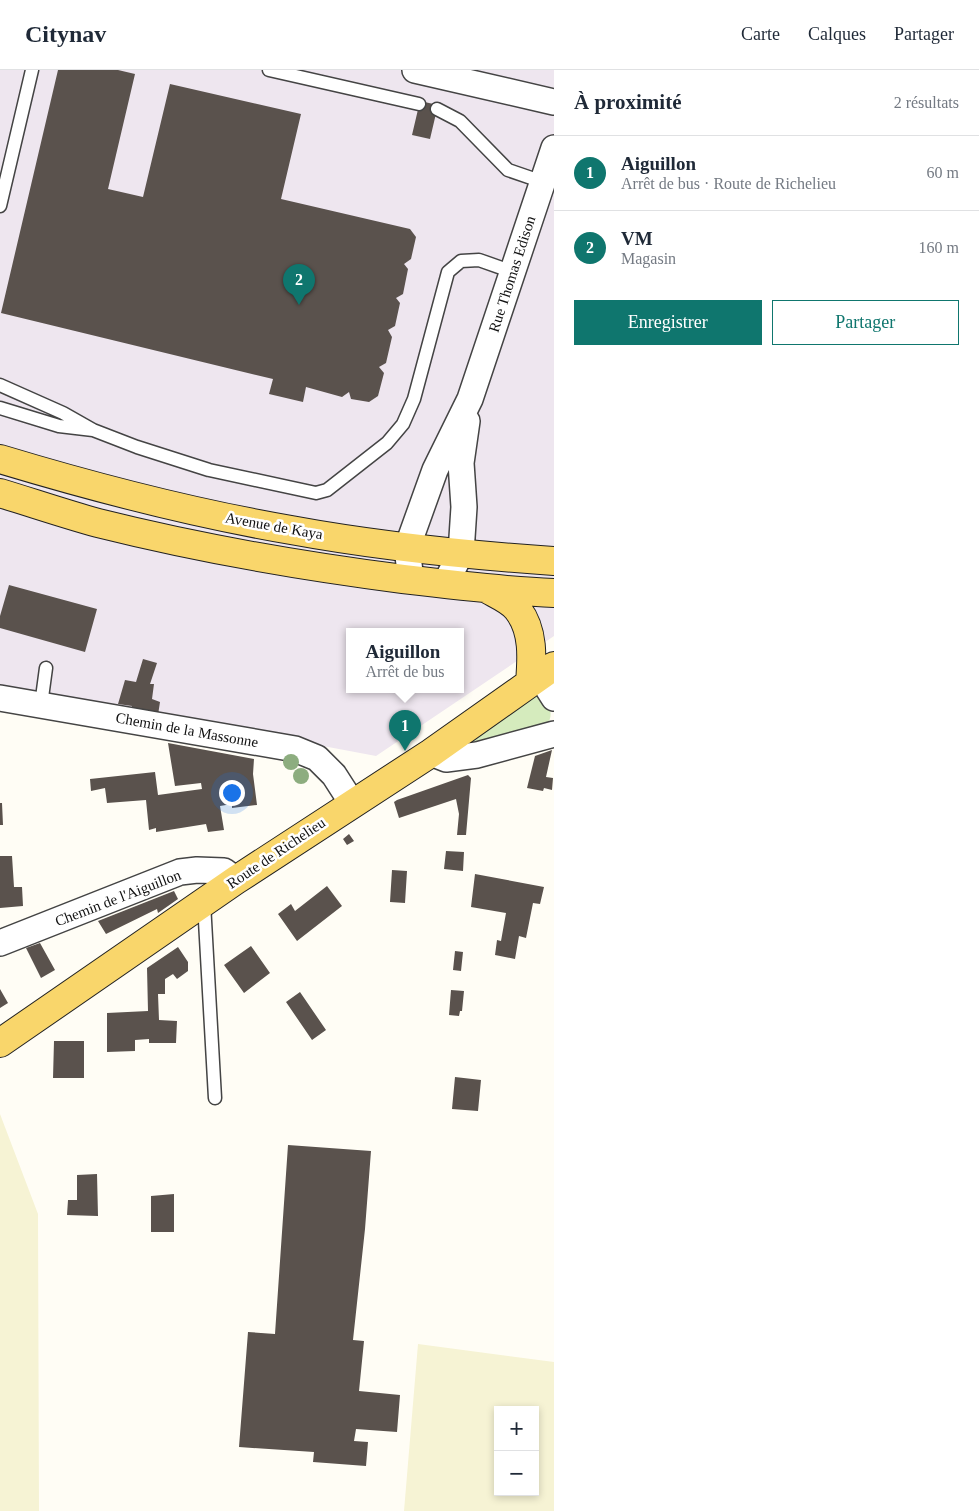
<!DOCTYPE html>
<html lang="fr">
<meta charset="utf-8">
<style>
:root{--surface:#fff;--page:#f2f2f3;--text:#1f2937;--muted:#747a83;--line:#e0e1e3;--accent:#0f766e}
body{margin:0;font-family:Georgia,serif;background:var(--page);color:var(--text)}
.controls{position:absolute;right:15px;bottom:15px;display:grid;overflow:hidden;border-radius:0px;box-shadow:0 2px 8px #0003}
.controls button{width:45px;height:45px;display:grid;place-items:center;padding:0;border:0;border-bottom:1px solid var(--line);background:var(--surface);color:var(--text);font:25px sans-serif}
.you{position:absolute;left:231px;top:722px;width:18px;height:18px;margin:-12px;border:4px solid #fff;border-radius:50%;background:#1a73e8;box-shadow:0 0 0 8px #1a73e833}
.badge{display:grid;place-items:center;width:32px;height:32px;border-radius:50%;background:var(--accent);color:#fff;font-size:16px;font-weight:700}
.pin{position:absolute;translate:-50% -41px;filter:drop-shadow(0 1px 2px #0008)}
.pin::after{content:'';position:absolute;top:26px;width:18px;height:15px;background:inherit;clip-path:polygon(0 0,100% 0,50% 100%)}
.popup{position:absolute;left:346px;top:558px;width:118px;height:65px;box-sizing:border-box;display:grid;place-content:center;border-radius:0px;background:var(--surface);filter:drop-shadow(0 1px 4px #0005);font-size:16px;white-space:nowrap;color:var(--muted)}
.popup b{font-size:19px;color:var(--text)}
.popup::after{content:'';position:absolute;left:50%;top:100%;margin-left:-10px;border:10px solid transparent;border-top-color:var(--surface)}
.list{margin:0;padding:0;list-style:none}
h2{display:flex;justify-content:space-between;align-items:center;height:65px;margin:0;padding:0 20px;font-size:21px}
h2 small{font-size:16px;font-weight:400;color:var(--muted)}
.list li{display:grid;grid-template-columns:32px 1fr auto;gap:15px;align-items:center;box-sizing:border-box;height:75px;padding:0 20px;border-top:1px solid var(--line)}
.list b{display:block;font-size:19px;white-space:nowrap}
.list p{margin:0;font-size:16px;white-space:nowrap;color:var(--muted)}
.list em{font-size:16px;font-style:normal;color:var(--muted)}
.actions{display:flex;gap:10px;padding:15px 20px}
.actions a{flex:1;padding:11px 0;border:1px solid var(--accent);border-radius:0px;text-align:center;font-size:18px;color:var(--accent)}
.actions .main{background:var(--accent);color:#fff}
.map{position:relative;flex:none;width:554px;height:1441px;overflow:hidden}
header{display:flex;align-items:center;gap:30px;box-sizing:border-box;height:70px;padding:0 25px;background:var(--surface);border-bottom:1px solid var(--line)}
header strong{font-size:24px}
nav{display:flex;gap:28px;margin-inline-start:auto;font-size:18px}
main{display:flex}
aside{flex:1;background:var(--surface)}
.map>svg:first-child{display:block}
.industrial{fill:#eee6ef;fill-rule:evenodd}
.farmland{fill:#f6f3d4;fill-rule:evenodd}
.green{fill:#d5ebbd}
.building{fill:#5a524d}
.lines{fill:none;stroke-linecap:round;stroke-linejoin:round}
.service-casing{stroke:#444;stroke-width:15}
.minor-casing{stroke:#444;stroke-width:28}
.primary-casing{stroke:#222;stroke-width:30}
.service{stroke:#fff;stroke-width:12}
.minor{stroke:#fff;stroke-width:25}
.primary{stroke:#f9d66b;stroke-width:28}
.tree{fill:#8dad7f}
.labels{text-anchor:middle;stroke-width:5;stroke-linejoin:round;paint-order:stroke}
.street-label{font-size:15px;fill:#111;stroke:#fff}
</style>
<header>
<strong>Citynav</strong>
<nav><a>Carte</a><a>Calques</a><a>Partager</a></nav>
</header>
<main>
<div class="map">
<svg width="554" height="1441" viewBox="0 0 554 1441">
<rect width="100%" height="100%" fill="#fffdf5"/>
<path class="industrial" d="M0 0H554V566L376 686 0 615ZM350 562H460V620H350Z"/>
<path class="farmland" d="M0 1044 38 1144 39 1441H0Z
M418 1274 554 1292V1441H404ZM498 1340H535V1422H498Z"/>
<path class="green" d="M538 626 544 627C553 642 554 651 539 661L465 675 532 628Z"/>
<path class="building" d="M58 0H118L135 4 108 119 143 127 170 14 301 44 281 129 410 159 416 167 411 189 404 194 408 199 403 224 396 228 400 233 395 256 388 260 392 267 386 293 379 297 384 303 378 326 369 332 351 329 349 322 342 327 306 317 303 332 269 324 273 309 1 243Z
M420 31 438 35 430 69 412 65Z
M9 515 97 539 85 582 0 558V546Z
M143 589 157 593 150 614H154L152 629 160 632 158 645 131 640 132 636 118 634 125 610 136 612Z
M168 673 254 689 253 704 257 735 232 738V734L220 736 224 760 208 762 206 754 156 762V758L149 760 146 730 107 733 105 718 91 721 90 709 155 702 158 725 202 719 201 713 175 716Z
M552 680 546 707 553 708 552 720 544 718 543 721 527 718 535 686Z
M468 705 471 708 466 765H457L459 744 456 729 399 748 394 732 397 730Z
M0 733H2L3 755H0Z
M349 764 354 771 347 775 343 769Z
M446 781 464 782 463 801 444 799Z
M0 786H12L14 817H22L23 836 0 838Z
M392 800 407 801 405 833 390 832Z
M475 804 544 817 540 834 533 833 526 868 519 866 515 889 495 885 497 870 501 871 506 843 471 837Z
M327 816 342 836 297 871 278 844 291 834 295 841Z
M174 821 178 829 158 843 157 839 106 864 98 851Z
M40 873 55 900 41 908 26 878Z
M251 876 270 903 244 923 224 895Z
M178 877 188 892V901L177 909 173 904 165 909V924H158L159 950 177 951 176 973H149V969L135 970V981L107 982V943L148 941 147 898Z
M455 881 463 882 461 901 453 900Z
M0 919 8 933 0 938Z
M451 920 464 921 462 941H460L459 946 449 945Z
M300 922 326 960 312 970 286 932Z
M54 971H84V1008H53Z
M455 1007 481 1010 478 1041 452 1039Z
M288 1075 371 1081 365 1159 353 1270 364 1271 359 1321 400 1325 397 1362 356 1359 354 1371 368 1372 366 1396 313 1392 314 1382 239 1377 248 1262 275 1264Z
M97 1104 98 1146 67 1145 68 1130H77V1105Z
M174 1124V1162H151V1126Z"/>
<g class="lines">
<g class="service-casing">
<path id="service" d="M269 0 419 34
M437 39 460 51 508 100 543 112
M0 136 32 0
M0 315 63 343 93 360 59 356 0 338
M93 360 137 377 209 400 316 423 327 420 387 373 403 354 414 329 448 202 461 191 479 190 513 202
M41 635 46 598
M204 833 215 1028"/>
</g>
<g class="minor-casing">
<path id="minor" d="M415 0 554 32
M411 510 407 478 435 400 470 329 554 78
M445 514 461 483 464 437 461 393 467 351
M540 606 554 628
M0 628 295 679 317 688 334 705 352 733
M431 683 446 689 477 685 554 664
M0 873 180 802 197 800 224 801 236 810"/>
</g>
<g class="primary-casing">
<path id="primary" d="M0 389C96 418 192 443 291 460 378 476 466 485 554 491
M0 423C33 433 65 444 98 453 198 478 301 496 403 509 453 515 504 521 554 523
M489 520C498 525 512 531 518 540 534 561 532 588 530 613
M0 973 236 810 431 683 554 596"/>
</g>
<use href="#service" class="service"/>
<use href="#minor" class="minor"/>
<use href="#primary" class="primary"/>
</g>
<g class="tree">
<circle cx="291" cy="692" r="8"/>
<circle cx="301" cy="706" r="8"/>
</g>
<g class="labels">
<g class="street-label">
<text transform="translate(512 204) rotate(-72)" y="5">Rue Thomas Edison</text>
<text transform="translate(274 456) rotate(10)" y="5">Avenue de Kaya</text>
<text transform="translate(187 660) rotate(10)" y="5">Chemin de la Massonne</text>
<text transform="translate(276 783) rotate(-34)" y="5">Route de Richelieu</text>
<text transform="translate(118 828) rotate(-21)" y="5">Chemin de l'Aiguillon</text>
</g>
</g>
</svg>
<div class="controls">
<button>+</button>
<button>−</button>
</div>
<div class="you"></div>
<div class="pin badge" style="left:405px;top:681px">1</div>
<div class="popup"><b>Aiguillon</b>Arrêt de bus</div>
<div class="pin badge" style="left:299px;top:235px">2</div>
</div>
<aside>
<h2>À proximité<small>2 résultats</small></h2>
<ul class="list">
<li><span class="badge">1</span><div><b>Aiguillon</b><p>Arrêt de bus · Route de Richelieu</p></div><em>60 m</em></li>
<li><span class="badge">2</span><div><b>VM</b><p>Magasin</p></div><em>160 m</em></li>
</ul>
<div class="actions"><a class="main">Enregistrer</a><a>Partager</a></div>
</aside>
</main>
